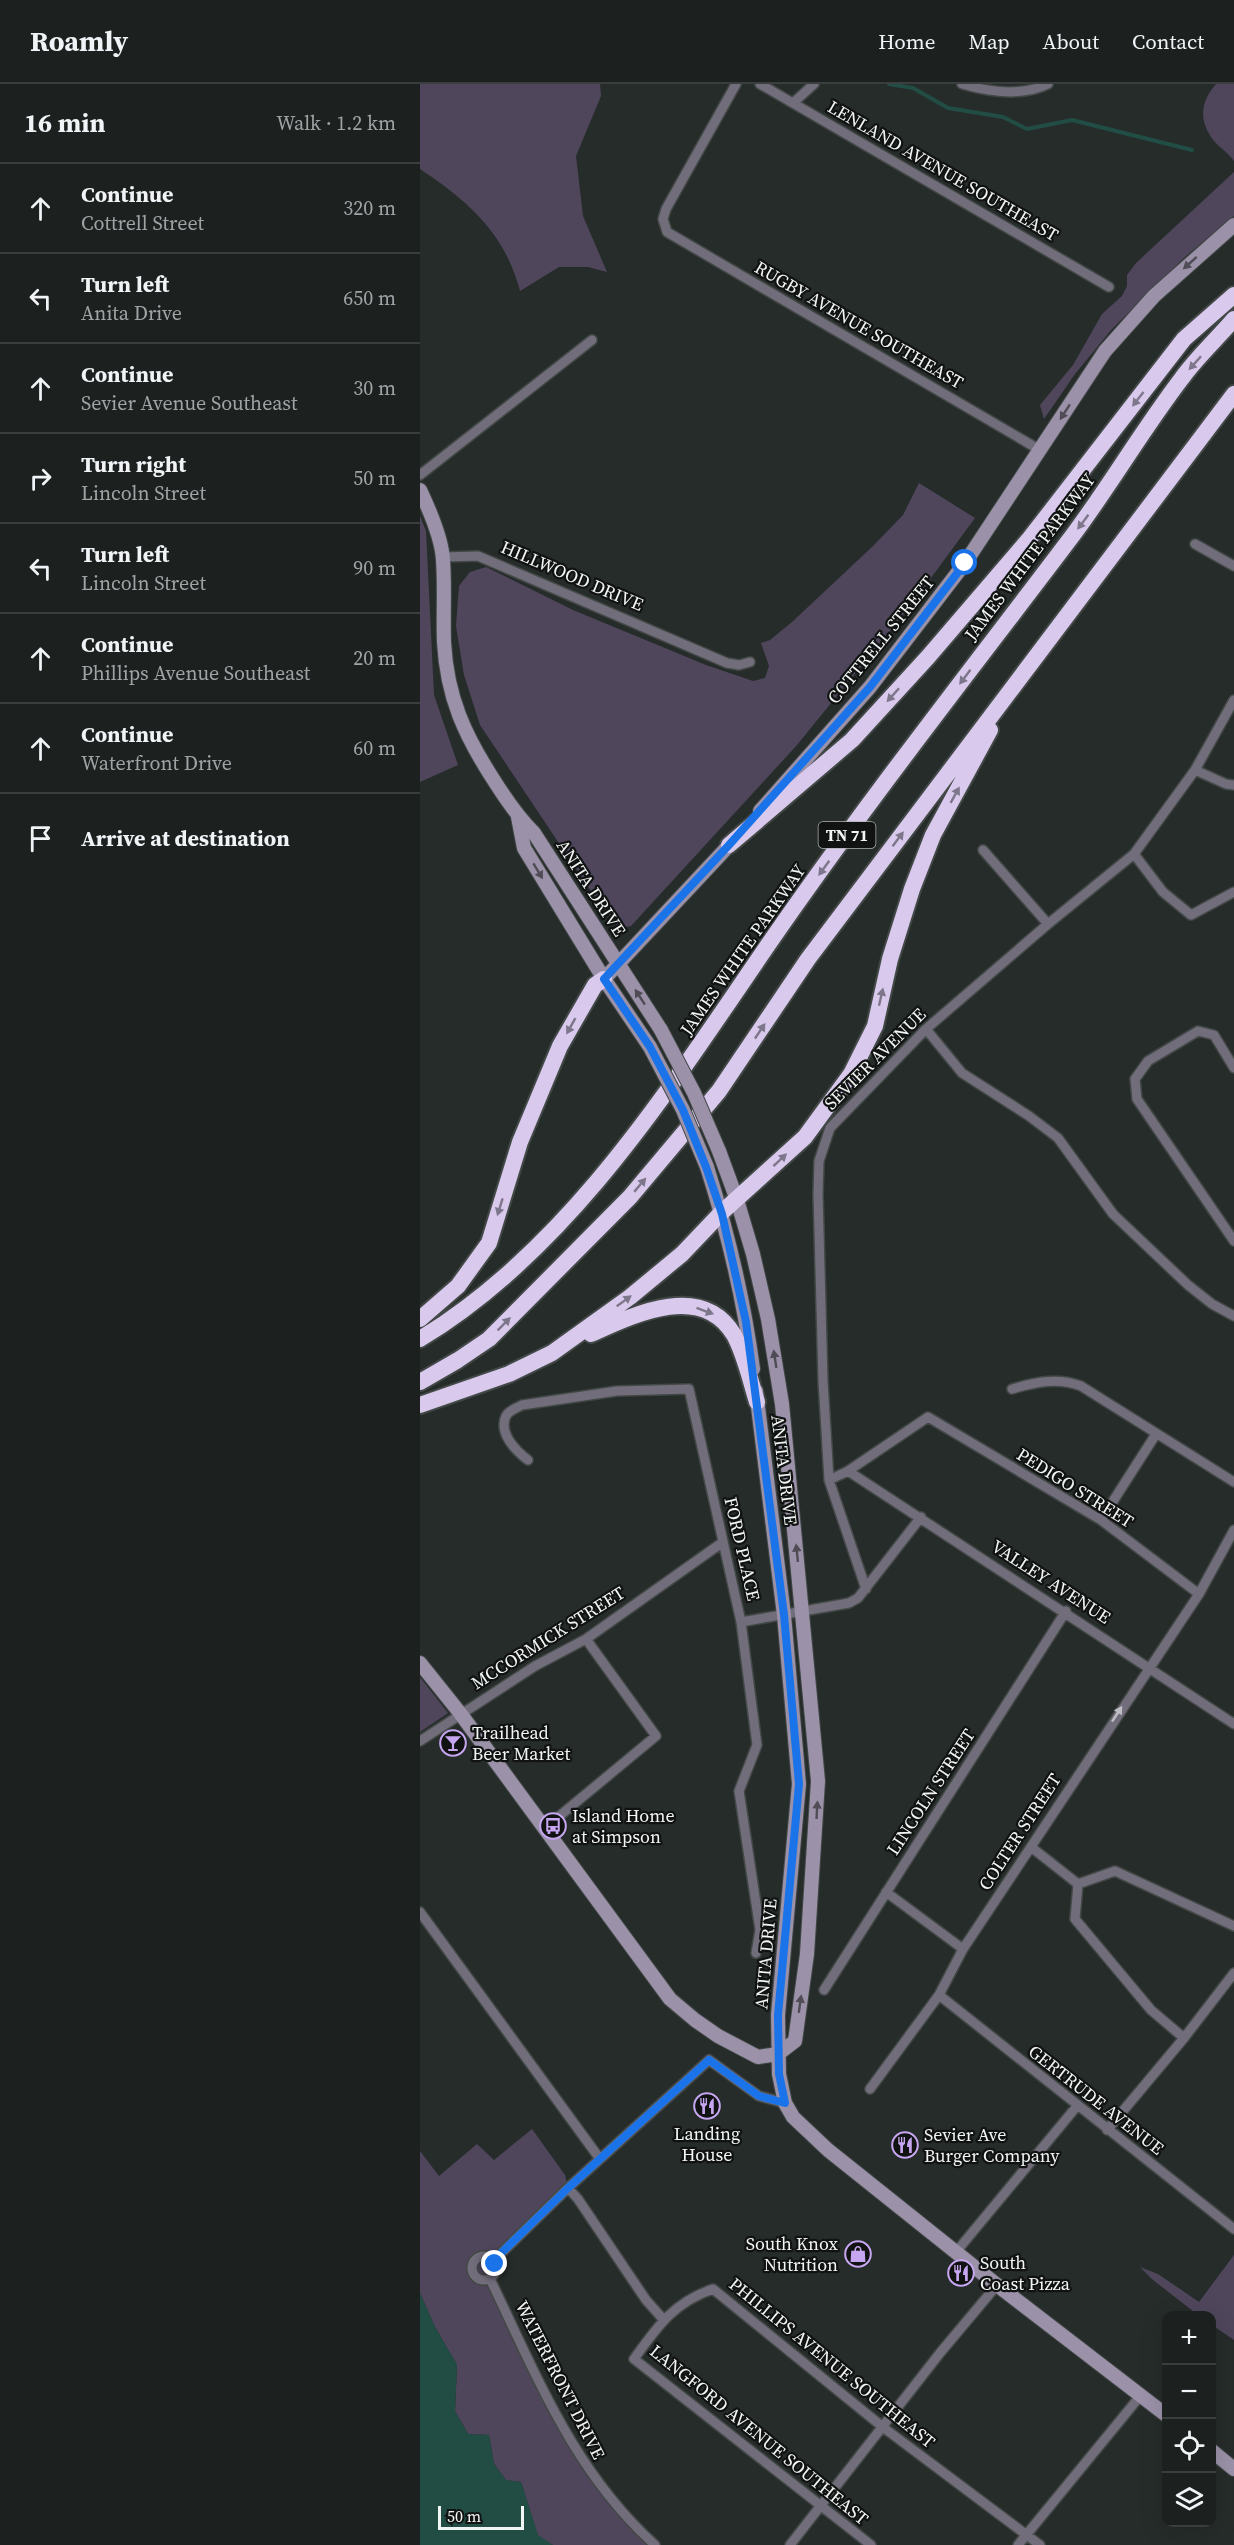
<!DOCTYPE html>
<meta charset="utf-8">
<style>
:root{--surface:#1c2120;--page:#252929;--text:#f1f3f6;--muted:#a0a3a5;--line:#3a3e3e}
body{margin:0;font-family:"Source Serif 4",serif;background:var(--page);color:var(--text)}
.controls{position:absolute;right:18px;bottom:18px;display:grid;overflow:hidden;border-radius:12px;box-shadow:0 6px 24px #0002}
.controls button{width:54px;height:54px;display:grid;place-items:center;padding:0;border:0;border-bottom:2px solid var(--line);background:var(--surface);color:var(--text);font:30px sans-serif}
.scale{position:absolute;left:18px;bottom:15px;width:86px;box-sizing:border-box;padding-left:6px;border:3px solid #f1f5f4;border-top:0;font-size:16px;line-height:21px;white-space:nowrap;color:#f1f5f4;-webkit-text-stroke:4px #111313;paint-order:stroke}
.stop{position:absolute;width:18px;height:18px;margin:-14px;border:4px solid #1a73e8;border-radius:50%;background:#fff}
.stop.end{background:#1a73e8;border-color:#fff;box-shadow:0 2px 6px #0008}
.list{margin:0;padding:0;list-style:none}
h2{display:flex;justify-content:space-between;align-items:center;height:78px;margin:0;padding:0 24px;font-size:26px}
h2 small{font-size:20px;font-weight:400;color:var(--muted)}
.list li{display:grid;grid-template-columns:39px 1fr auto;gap:18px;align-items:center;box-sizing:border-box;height:90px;padding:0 24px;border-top:2px solid var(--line)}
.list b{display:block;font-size:22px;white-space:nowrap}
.list p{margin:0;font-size:20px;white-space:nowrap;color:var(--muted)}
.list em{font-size:20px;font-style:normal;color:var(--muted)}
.icon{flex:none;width:33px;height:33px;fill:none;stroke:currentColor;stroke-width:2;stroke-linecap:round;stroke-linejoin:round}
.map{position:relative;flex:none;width:814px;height:2461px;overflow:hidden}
header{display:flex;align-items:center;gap:36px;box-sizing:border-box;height:84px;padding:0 30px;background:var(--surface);border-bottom:2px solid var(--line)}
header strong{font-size:28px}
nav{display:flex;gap:33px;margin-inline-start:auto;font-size:21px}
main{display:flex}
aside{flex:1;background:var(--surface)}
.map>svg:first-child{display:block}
.green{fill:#4f465c}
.water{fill:#214d44}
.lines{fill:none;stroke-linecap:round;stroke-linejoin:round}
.stream{stroke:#214d44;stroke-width:4}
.street-casing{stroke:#424846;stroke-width:12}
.secondary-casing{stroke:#424846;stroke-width:16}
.highway-casing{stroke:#424846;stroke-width:20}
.street{stroke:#726d7b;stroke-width:9}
.secondary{stroke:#9b92a9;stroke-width:14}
.highway{stroke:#d8c9ed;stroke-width:16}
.secondary-bridge-casing{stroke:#424846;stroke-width:16;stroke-linecap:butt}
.secondary-bridge{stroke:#9b92a9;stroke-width:14}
.oneway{fill:#4f4c56}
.oneway2{fill:#7e778b}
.oneway3{fill:#bebfc4}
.route{stroke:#1a73e8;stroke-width:8}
.labels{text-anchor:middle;stroke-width:4.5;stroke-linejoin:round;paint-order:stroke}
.shield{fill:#111313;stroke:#aeb1b0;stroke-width:1.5}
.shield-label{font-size:16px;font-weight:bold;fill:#f1f5f4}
.street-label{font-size:18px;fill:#f1f5f4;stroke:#111313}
.poi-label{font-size:18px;fill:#f1f5f4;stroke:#111313;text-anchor:start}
</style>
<header>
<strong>Roamly</strong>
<nav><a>Home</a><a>Map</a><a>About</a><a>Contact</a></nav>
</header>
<main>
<aside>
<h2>16 min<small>Walk · 1.2 km</small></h2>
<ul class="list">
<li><svg class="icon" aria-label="ahead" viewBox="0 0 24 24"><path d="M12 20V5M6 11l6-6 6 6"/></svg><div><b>Continue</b><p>Cottrell Street</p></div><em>320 m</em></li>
<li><svg class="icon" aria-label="left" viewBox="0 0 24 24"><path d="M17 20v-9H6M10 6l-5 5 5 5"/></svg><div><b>Turn left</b><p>Anita Drive</p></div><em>650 m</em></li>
<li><svg class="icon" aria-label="ahead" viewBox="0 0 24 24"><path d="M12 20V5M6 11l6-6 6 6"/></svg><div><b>Continue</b><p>Sevier Avenue Southeast</p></div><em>30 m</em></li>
<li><svg class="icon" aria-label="right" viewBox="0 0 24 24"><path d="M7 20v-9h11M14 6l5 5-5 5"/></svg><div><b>Turn right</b><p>Lincoln Street</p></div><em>50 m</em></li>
<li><svg class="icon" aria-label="left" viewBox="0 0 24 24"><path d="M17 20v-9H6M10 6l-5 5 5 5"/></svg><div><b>Turn left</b><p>Lincoln Street</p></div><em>90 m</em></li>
<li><svg class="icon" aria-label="ahead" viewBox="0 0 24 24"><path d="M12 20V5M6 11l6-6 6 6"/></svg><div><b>Continue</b><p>Phillips Avenue Southeast</p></div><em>20 m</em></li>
<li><svg class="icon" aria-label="ahead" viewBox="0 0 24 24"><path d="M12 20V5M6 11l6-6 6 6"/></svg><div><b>Continue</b><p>Waterfront Drive</p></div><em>60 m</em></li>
<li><svg class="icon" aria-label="arrive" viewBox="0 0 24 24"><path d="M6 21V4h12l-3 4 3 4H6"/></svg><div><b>Arrive at destination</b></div></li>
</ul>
</aside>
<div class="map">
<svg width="814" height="2461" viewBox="0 0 814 2461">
<rect width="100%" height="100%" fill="#262c2a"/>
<path class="green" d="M0 0H180L181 12 156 72 163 132 187 188 168 183H139L100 207C85 149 48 117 0 85Z
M796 0H814V77C807 67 797 62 791 53 778 33 782 16 796 0Z
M814 88V132L766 172 692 245 655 290 624 335 620 321 653 281 682 230 702 212 707 202V191L716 179Z
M499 399 555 434 494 517 377 661 211 842 199 844 173 810 60 641 44 591 36 542 39 502 50 488 66 483 153 526 286 581 333 597 345 594 349 582 341 559 350 556 372 538 453 462 483 431Z
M0 432 6 447 14 611 38 681 0 698Z
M0 1593 28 1629 0 1648Z
M112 2045 145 2091 148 2104 75 2180V2188L70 2195 165 2381 235 2461H133L118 2452 101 2398 86 2396 74 2380 69 2351 48 2350 35 2327 37 2281 15 2243 0 2209V2067L19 2092 57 2060 74 2076Z
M814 2171V2256L792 2241V2232L778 2231 733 2196 720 2183 738 2190 779 2218Z"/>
<path class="water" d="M0 2209 15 2243 37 2281 35 2327 48 2350 69 2351 74 2380 86 2396 101 2398 118 2451 133 2461H0Z"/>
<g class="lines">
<path class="stream" d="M469 0 493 4 528 24 583 33 607 45 652 36 772 66"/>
<g class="street-casing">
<path id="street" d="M316 0 246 125 243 135 247 148 620 366
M340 0 689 203
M542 0C569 8 601 13 628 0
M373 19 394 0
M0 391 172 256
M775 460 814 482
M23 473 58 472 307 579 319 581 330 578
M775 686 806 700 814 701
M563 766 628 840
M714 770 743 808 771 831 814 808
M506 945 542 989 609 1032 638 1054 693 1130 768 1201 792 1220 814 1232
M814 984 794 951 778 947 728 977 715 995 717 1015 814 1157
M592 1305C616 1298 638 1293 661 1302L814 1398
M108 1376C96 1367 78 1349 86 1332 89 1326 97 1324 102 1321L197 1307 269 1305 321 1538 337 1661 319 1707 340 1846 336 1869
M428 1387 814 1640
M409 1396 428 1387 508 1333 681 1436 779 1510
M681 1436 736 1350
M446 1505 409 1396 403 1297 398 1110 399 1077 410 1044 506 945 628 840 714 770 775 686 814 616
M321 1538 429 1519 438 1514 501 1433
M0 1657 115 1582 166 1555 303 1458
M125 1744 236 1652 166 1555
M611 1763 658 1800
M658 1800 655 1835 731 1926 764 1954
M658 1800 695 1787 814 1842
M466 1808 543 1865
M0 1828 180 2075 148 2104 158 2115 226 2216 243 2235
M404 1906 646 1527
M519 1911 814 2145
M450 2005 519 1911 543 1865 779 1510 814 1446
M687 2046 764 1954 814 1889
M180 2075 289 1976 339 2012 365 2019
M536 2168 657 2022
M52 2184a12 12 0 1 1 24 0a12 12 0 1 1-24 0Z
M73 2177 148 2104
M70 2195C117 2292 153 2387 235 2461
M370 2461 520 2269 577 2201
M451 2461 214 2275C237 2243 254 2218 293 2205L464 2344 620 2461
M598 2461 721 2311"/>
</g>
<g class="secondary-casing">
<path id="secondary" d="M0 406C9 425 22 455 23 476 25 503 23 531 24 558 27 614 45 652 75 698 87 717 98 733 114 749L241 946
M340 727 450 603 545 479 685 267 734 212 814 141
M98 733 104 764 184 895 230 963
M184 895 315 755
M299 1067 317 1116 333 1170 348 1235 362 1320 398 1697 387 1870 375 1957 358 1970
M287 1083C308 1149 324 1217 333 1285
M336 1307 364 1531 379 1700 358 1931 359 1990 365 2019 373 2033 408 2066 577 2201 746 2331
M0 1579 40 1629 250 1915 275 1936 298 1952 338 1973 358 1970
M792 2367 814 2385"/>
</g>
<g class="highway-casing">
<path id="highway" d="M309 761 432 656 508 573 610 454 764 255 814 211
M0 1235 38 1202 69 1159 100 1058 140 962 175 901 184 895
M171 1250C213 1231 282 1197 314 1251 325 1271 330 1296 337 1318
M0 1255C152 1163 252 1000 350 858 446 719 551 586 653 451 691 400 723 345 762 294 777 273 797 255 814 235
M0 1298 38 1276 69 1255 210 1113 299 1007 388 875 814 310
M0 1321 89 1290 132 1269 210 1213 262 1170 301 1129 385 1053 431 990 455 942 470 875 492 805 513 751 570 646"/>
</g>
<use href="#street" class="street"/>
<use href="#secondary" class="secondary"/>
<use href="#highway" class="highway"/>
<g class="secondary-bridge-casing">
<path id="secondary-bridge" d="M241 946 274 1009 299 1067
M230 963 263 1026 287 1083"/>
</g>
<use href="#secondary-bridge" class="secondary-bridge"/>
</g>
<defs><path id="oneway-solid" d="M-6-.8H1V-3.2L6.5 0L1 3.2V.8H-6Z" transform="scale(1.5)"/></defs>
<g class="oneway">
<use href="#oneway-solid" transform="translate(770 179) rotate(138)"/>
<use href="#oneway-solid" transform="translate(645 328) rotate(123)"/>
<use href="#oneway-solid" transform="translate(118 787) rotate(59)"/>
<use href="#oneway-solid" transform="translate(220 913) rotate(-123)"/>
<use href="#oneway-solid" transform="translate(355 1275) rotate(-99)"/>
<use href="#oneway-solid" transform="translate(377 1469) rotate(-96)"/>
<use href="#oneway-solid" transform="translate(397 1726) rotate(-87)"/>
<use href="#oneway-solid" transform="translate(380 1920) rotate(-82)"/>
</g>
<g class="oneway2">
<use href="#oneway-solid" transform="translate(775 279) rotate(132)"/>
<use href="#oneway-solid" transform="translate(718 315) rotate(128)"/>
<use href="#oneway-solid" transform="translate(663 438) rotate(127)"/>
<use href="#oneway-solid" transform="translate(545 593) rotate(127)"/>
<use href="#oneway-solid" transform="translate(473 611) rotate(132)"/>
<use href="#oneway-solid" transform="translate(535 711) rotate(-61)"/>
<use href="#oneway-solid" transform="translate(478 755) rotate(-53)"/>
<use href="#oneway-solid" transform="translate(404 784) rotate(126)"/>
<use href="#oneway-solid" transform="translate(461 913) rotate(-77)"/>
<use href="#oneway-solid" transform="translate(151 942) rotate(119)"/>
<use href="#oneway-solid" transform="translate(340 947) rotate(-56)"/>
<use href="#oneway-solid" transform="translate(360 1076) rotate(-43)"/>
<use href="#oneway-solid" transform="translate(220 1101) rotate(-50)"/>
<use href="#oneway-solid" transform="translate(80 1123) rotate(107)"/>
<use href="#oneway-solid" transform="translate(204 1217) rotate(-36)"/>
<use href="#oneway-solid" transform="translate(285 1227) rotate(20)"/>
<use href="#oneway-solid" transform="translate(84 1240) rotate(-45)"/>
</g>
<use class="oneway3" href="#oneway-solid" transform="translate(697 1630) rotate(-57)"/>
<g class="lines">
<path class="route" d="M75 2180 73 2177 148 2104 289 1976 339 2012 365 2019 359 1990 358 1931 379 1700 364 1531 326 1238 302 1130 286 1083 263 1026 230 963 184 895 309 761 450 603 545 479"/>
</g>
<defs>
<g id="bar-ring" transform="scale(1.35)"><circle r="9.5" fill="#111313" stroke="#c6a6f0" stroke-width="1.5"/><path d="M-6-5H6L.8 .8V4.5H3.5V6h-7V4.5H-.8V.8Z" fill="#c6a6f0"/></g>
<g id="bus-ring" transform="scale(1.35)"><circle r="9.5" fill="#111313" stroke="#c6a6f0" stroke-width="1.5"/><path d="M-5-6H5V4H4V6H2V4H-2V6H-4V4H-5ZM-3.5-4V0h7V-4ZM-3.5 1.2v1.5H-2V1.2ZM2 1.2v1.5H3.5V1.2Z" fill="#c6a6f0"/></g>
<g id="restaurant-ring" transform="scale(1.35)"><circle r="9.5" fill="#111313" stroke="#c6a6f0" stroke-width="1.5"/><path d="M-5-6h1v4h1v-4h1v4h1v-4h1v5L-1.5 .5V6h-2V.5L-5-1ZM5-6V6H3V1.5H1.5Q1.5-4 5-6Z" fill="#c6a6f0"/></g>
<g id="shop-ring" transform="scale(1.35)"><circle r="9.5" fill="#111313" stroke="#c6a6f0" stroke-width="1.5"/><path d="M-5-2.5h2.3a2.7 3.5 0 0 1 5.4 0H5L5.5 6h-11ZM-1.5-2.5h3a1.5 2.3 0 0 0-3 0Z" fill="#c6a6f0"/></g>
</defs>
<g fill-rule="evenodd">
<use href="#bar-ring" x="33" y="1659"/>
<use href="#bus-ring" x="133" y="1742"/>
<use href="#restaurant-ring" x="287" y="2022"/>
<use href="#restaurant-ring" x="485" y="2061"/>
<use href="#shop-ring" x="438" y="2170"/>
<use href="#restaurant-ring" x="541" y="2189"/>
</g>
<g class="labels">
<rect class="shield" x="398.5" y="738" width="57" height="26" rx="4.5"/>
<g class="shield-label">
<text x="427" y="757">TN 71</text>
</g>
<g class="street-label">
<text transform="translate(523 87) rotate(30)" y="6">LENLAND AVENUE SOUTHEAST</text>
<text transform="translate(439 241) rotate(30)" y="6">RUGBY AVENUE SOUTHEAST</text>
<text transform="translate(610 473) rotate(-53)" y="6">JAMES WHITE PARKWAY</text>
<text transform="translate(152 492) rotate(23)" y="6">HILLWOOD DRIVE</text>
<text transform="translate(461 556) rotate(-51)" y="6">COTTRELL STREET</text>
<text transform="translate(171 804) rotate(57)" y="6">ANITA DRIVE</text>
<text transform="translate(323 866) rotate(-55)" y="6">JAMES WHITE PARKWAY</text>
<text transform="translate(455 975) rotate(-45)" y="6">SEVIER AVENUE</text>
<text transform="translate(364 1386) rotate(83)" y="6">ANITA DRIVE</text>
<text transform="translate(655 1404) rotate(32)" y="6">PEDIGO STREET</text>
<text transform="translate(322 1465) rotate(77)" y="6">FORD PLACE</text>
<text transform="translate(631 1498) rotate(33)" y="6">VALLEY AVENUE</text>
<text transform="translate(128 1554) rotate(-32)" y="6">MCCORMICK STREET</text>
<text transform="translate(511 1708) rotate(-57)" y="6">LINCOLN STREET</text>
<text transform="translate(600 1748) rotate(-57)" y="6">COLTER STREET</text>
<text transform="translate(346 1870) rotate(-85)" y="6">ANITA DRIVE</text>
<text transform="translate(676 2016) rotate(38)" y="6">GERTRUDE AVENUE</text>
<text transform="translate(412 2279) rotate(39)" y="6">PHILLIPS AVENUE SOUTHEAST</text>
<text transform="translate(140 2296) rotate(63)" y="6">WATERFRONT DRIVE</text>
<text transform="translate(339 2351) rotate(39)" y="6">LANGFORD AVENUE SOUTHEAST</text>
</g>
<g class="poi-label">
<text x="52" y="1655">Trailhead<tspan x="52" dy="21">Beer Market</tspan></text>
<text x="152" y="1738">Island Home<tspan x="152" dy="21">at Simpson</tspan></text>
<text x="287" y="2056" text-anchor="middle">Landing<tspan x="287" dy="21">House</tspan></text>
<text x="504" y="2057">Sevier Ave<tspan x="504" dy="21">Burger Company</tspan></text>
<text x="418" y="2166" text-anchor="end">South Knox<tspan x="418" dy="21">Nutrition</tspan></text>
<text x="560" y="2185">South<tspan x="560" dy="21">Coast Pizza</tspan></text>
</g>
</g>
</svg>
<div class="controls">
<button>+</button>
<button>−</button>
<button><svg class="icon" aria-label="locate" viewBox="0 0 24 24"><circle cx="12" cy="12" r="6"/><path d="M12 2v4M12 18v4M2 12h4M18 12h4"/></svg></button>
<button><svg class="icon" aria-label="layers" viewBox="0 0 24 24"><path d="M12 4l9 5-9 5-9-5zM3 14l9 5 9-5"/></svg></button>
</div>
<div class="scale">50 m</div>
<div class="stop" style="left:545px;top:479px"></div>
<div class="stop end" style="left:75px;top:2180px"></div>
</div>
</main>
